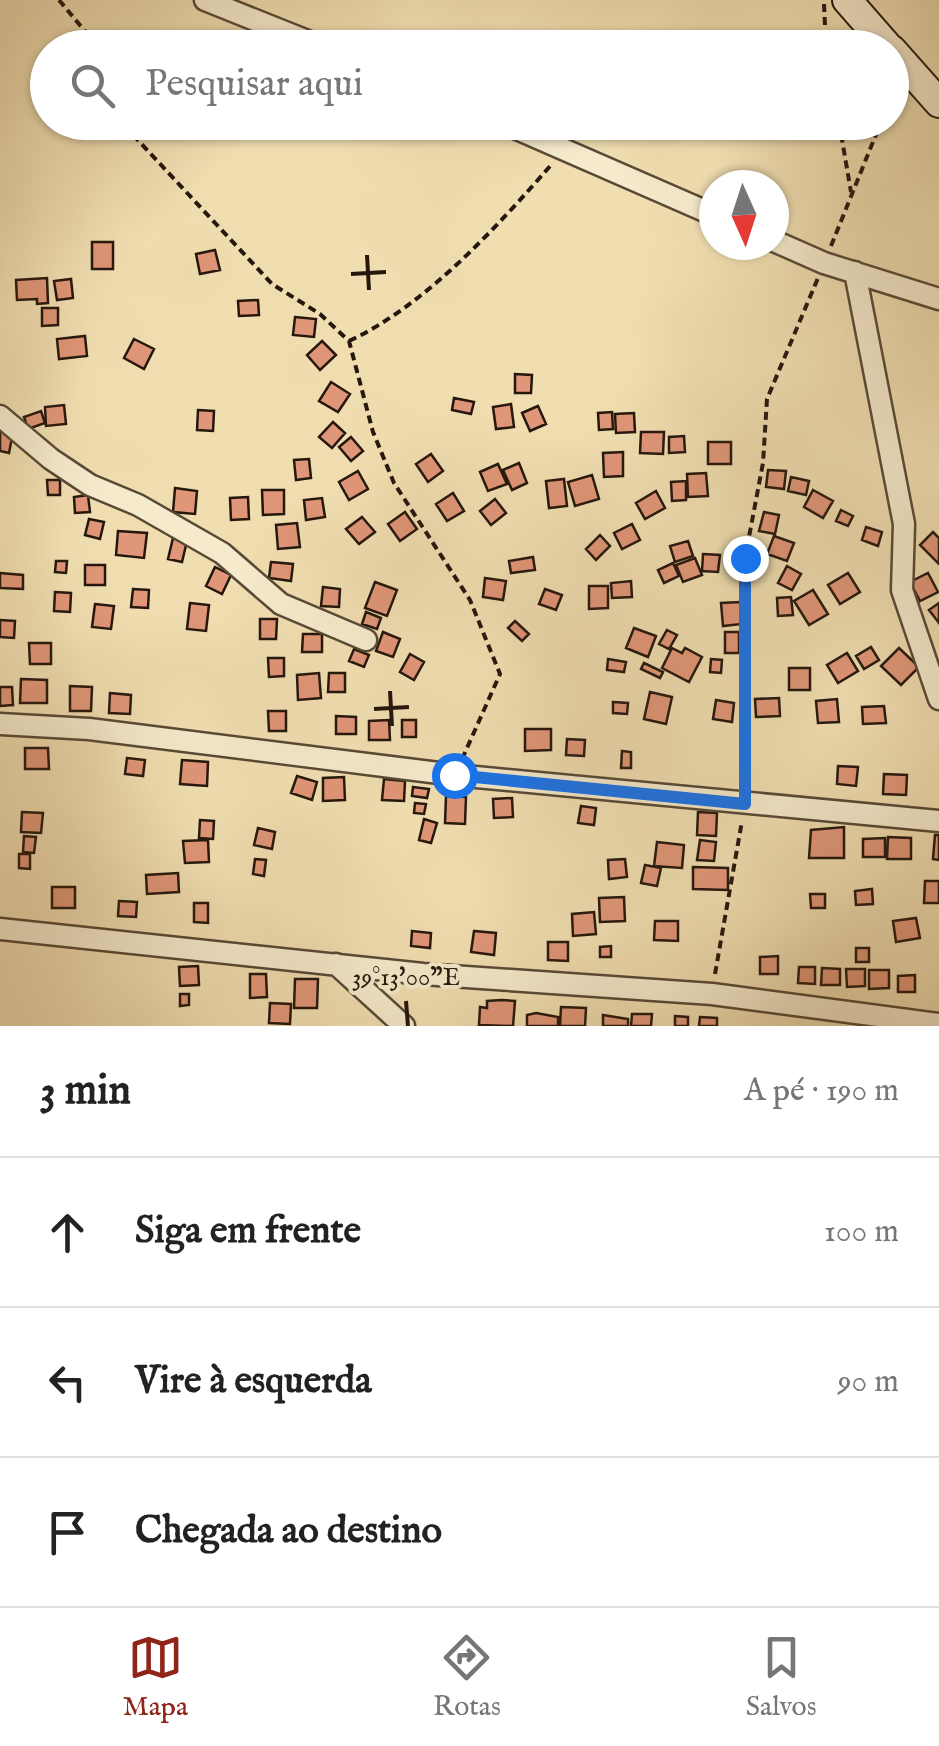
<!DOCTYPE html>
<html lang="pt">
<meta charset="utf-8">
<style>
:root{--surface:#fff;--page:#f6f6f6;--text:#222;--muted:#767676;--line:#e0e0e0;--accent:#8f2418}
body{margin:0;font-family:"IM FELL English",serif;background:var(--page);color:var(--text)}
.compass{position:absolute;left:699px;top:170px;width:90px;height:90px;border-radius:50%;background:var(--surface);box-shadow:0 2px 8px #0004;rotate:177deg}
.stop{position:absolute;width:30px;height:30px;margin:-22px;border:8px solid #1a73e8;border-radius:50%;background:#fff}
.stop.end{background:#1a73e8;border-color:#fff;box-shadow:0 2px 10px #0008}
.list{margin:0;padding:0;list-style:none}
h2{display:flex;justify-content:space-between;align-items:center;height:130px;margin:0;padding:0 40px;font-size:42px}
h2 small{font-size:32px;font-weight:400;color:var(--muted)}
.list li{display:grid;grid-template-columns:65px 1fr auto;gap:30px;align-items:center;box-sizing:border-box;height:150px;padding:0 40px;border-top:2px solid var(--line)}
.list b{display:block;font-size:38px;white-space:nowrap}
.list em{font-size:32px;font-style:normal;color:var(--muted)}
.icon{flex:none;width:55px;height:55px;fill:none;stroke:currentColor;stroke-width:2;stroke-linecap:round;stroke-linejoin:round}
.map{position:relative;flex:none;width:939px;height:1026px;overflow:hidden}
.search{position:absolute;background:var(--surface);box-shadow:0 2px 8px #0004;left:30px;right:30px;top:30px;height:110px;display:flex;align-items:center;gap:25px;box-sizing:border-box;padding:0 35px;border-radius:55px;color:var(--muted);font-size:38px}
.sheet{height:580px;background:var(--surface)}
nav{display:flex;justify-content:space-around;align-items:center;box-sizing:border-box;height:140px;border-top:2px solid var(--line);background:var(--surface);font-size:28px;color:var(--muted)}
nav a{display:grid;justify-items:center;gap:5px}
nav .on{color:var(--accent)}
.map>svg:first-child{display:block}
.building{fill:#e09678;stroke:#25170d;stroke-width:2.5}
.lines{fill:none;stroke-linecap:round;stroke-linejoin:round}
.minor-casing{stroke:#584936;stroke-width:25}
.secondary-casing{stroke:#25170d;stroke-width:32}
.path{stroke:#25170d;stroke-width:4;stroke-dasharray:8 5;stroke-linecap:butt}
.minor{stroke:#f5eacc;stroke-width:20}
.secondary{stroke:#f5eacc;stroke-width:28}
.route{stroke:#1a73e8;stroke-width:12}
.ticks{fill:none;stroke:#25170d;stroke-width:4}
.ticks-label{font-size:25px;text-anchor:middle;fill:#25170d;stroke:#f5eacc;stroke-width:8;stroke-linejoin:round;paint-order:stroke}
</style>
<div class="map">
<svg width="939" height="1026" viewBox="0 0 939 1026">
<rect width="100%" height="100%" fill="#f0deb1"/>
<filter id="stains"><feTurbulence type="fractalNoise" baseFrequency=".002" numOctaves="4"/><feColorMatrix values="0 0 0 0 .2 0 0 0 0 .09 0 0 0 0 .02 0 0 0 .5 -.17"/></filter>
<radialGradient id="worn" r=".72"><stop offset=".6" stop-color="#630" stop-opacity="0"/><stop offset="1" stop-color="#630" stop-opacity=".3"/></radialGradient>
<path class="building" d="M92 242H113V269H92Z
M215 250 220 270 200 274 196 254Z
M47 278 48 303 37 304V299L17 300 16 280Z
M71 279 73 298 57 300 54 281Z
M258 300 259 315 239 316 238 301Z
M42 308H58V325L42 326Z
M295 317 316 319 314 337 293 335Z
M85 336 87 356 59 359 57 339Z
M134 339 154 349 144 369 124 358Z
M322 341 336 355 320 370 307 355Z
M515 374 532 375 531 393H515Z
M331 382 350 394 338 412 319 401Z
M454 398 474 402 471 414 452 410Z
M511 404 514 427 496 429 493 407Z
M64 405 66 424 46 426 45 407Z
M538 406 546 424 530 431 522 413Z
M198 410 214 411 213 431 197 430Z
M41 411 45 423 28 429 24 417Z
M612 412 613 429 599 430 598 413Z
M634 413 635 432 616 433 615 414Z
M333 422 345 433 332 448 319 437Z
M0 430 13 432 9 453 0 451Z
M641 432H664L663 454 640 453Z
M684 436 685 452 669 453V437Z
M351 437 363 451 351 461 339 447Z
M708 442H731V464H708Z
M623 452V476L604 477 603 453Z
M431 454 443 471 428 482 416 464Z
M309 459 311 478 296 480 294 460Z
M519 463 527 483 512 490 503 470Z
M498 464 507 484 488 491 480 472Z
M768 470 786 471 784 489 766 487Z
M358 471 368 489 349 500 339 482Z
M706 473 708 496 688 497 687 474Z
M592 475 599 499 575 506 568 482Z
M791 477 809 481 806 495 788 491Z
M564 479 567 506 549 508 546 481Z
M47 480H60V495H48Z
M686 481V500L672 501 671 482Z
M175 488 197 491 195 514 173 512Z
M262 490H284V514L263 515Z
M813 490 833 501 823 518 804 507Z
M656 491 665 508 645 519 636 503Z
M453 493 464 511 447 521 436 504Z
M88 495 90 512 75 513 74 497Z
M248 497 249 519 231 520 230 498Z
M322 498 325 517 306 520 304 500Z
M495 499 506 513 491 525 480 511Z
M841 510 853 516 848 526 836 521Z
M405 512 417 529 400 541 388 524Z
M764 512 779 515 775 534 759 531Z
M362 517 375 532 359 544 346 529Z
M89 519 104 522 100 539 85 535Z
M297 523 300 547 278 549 276 525Z
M632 524 640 540 622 549 614 533Z
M866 527 882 532 878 546 862 540Z
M118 531 147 533 144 558 116 555Z
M933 532 939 538V564L920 545Z
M600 535 610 546 596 560 586 549Z
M774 536 794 543 787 561 767 554Z
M173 538 187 541 182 562 168 559Z
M688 541 693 556 675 562 670 546Z
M703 554 720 555 718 572 702 571Z
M533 557 535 570 511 573 509 561Z
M695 558 702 575 683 582 676 565Z
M56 561H67L66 573 55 572Z
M271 562 293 564 291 581 269 578Z
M673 563 679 576 664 583 658 570Z
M85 565H105V585H85Z
M787 566 801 574 792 590 778 583Z
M215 567 231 575 222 594 206 586Z
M0 573 23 575V589L0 588Z
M848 573 860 592 840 604 828 585Z
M928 573 938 592 920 601 910 582Z
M485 578 506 581 503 600 483 597Z
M631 581 632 597 612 598 611 583Z
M375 582 397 590 387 616 365 608Z
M589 586H608V608L589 609Z
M323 587 340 589 339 607 321 606Z
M133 589 149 590 148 608 131 607Z
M545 589 562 595 556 610 539 604Z
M813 590 828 614 809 625 794 601Z
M55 592 71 593 70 612 54 611Z
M791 597 793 615 778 616 777 598Z
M740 602 742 624 723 626 721 603Z
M190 603 209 605 206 631 187 629Z
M939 603V623L929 610Z
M95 604 114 606 111 629 92 627Z
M366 612 381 618 377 629 362 624Z
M260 619H277L276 639H260Z
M0 620 15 621 14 638 0 637Z
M515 621 529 634 522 641 508 628Z
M634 628 656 636 648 657 626 648Z
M667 630 677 635 669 649 659 644Z
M383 632 400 639 393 657 376 651Z
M725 632H739V653H725Z
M303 634H322V652H302Z
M29 643H51V664H30Z
M871 647 879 660 864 669 856 656Z
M672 648 682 653 685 648 702 657 689 682 662 668Z
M899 648 919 667 901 685 881 666Z
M354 649 369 655 364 667 349 661Z
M847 653 858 671 838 683 827 665Z
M410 654 424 662 414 680 400 672Z
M268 658H284V676L269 677Z
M608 659 626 662 624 672 607 670Z
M711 659 722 660 721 673 710 672Z
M644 663 663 672 660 678 641 669Z
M789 668H810V690H789Z
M319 673 321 698 298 700 297 675Z
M329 673H345V692H328Z
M21 679 47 680V703H20Z
M70 686 92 687 91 711H70Z
M0 687H12L13 705 0 706Z
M650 692 672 697 666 724 644 719Z
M110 693 131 695 130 714 109 713Z
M779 698 780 716 756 717 755 699Z
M837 699 839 722 818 723 816 701Z
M716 700 734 703 732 722 713 719Z
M613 702 628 703 627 714 613 713Z
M884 706 886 723 863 724 862 707Z
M268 711H286V731H269Z
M336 716 356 717V734H336Z
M389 720 390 740H369V721Z
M402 720H416V737H402Z
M525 729H551V750L525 751Z
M567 739 585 740 584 756 566 755Z
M25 748H48L49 769H25Z
M622 751 631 752V768H621Z
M127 758 145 760 143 776 125 774Z
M182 760 208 762 207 786 180 784Z
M838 766 858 767 856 786 837 784Z
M884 774 907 775 906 795 883 794Z
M297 776 317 782 312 800 291 793Z
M344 777 345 800 323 801V778Z
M384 779 405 781 404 801 382 800Z
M413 787 429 789 427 798 412 796Z
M446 796 466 797 465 824 445 823Z
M512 798 513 817 494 818 493 799Z
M415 803 426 804 424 814 414 813Z
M581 806 596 808 594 825 578 823Z
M22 812 43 813 41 833 21 832Z
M698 812 717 813 716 836 697 835Z
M424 819 437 823 431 843 419 840Z
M200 820 214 821 213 839 199 838Z
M844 827V858H809L811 830Z
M258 828 275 832 272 849 254 845Z
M935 835H939V860L933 859Z
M24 836 36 837 34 853 23 852Z
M888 837 911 838V859H887Z
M885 838V857H863V839Z
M208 840 209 862 185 863 183 841Z
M700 840 716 842 714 861 697 860Z
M657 842 684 845 682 868 654 866Z
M19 854H30V869L19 868Z
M255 859 266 860 264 876 253 874Z
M625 859 627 877 609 879 608 860Z
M645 865 661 868 657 886 641 883Z
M693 867 728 868V890L693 889Z
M178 873 179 892 147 894 146 875Z
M925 881H939V903H924Z
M52 887H75V908H52Z
M872 889 873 904 856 905 855 891Z
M810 894H825V908H811Z
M624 897 625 921 600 922 599 898Z
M119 901 137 902 136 917 118 916Z
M194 903H208V923L194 922Z
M594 912 596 934 573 936 572 914Z
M916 918 920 938 896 942 893 921Z
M655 921H678V941L654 940Z
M412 931 431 933 430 948 411 946Z
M474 931 496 933 494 955 471 952Z
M548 942H568V961L548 960Z
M611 946V957H600V947Z
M856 948H869V962H856Z
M778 956V974H760V957Z
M198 966 199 985 180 986 179 967Z
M799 967H815V984L798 983Z
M822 968 840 969V985H821Z
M846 969H865V986L847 987Z
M869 970H889V988L869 989Z
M250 974H266L267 997 250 998Z
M915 975V992H898V976Z
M295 979H318L317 1008H294Z
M180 994H189V1005L180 1006Z
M502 1000 515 1001 513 1026 479 1025 480 1007 487 1008V1001Z
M270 1003 291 1004 290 1024 269 1023Z
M561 1007 586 1008 585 1026H560Z
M536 1013 558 1017V1026H527V1015Z
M632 1014H652L651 1026H631Z
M603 1015 628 1019V1026H603Z
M675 1016 688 1017V1026H675Z
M700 1017 717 1018V1026H699Z"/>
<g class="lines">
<g class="minor-casing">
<path id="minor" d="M205 0 325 48
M501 122 714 215
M774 241 824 263 939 299
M855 272 904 524 902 590 939 699
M0 416 51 459 90 485 138 505 222 553 281 604 366 640
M0 724 89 729 455 775 939 821
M0 929 423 974 712 994 939 1024
M336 964 404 1026"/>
</g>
<g class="secondary-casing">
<path id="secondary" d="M847 0 889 48
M892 50 939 103"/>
</g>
<path class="path" d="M59 0 99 48
M824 4 826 48
M130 122 135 137 272 284 320 314 349 341 373 432 394 483 470 600 500 674 463 757
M839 122 851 192
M831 246 881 122
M349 341C426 305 496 228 551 165
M745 782V558L763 463 767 399 818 278
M715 974 742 821"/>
<use href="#minor" class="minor"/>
<use href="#secondary" class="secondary"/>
</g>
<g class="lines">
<path class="route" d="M454 775 745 804V558"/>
</g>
<path class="ticks" d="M367 255 369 290M351 274 386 272M390 691 392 726M374 709 409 707M406 1001 408 1026"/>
<g class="ticks-label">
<text x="406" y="985">39°13'00"E</text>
</g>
<rect width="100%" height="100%" filter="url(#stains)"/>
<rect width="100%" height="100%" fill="url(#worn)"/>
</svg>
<svg class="compass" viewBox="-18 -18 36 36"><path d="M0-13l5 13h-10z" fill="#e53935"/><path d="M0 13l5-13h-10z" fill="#767676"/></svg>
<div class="stop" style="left:454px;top:775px"></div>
<div class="stop end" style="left:745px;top:558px"></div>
<div class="search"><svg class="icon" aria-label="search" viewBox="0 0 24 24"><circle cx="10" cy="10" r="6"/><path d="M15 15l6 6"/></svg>Pesquisar aqui</div>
</div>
<section class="sheet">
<h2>3 min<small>A pé · 190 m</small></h2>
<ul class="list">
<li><svg class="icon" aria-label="ahead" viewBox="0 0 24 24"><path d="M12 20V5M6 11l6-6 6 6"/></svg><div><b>Siga em frente</b></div><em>100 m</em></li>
<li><svg class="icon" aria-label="left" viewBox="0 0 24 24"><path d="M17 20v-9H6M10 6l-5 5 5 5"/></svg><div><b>Vire à esquerda</b></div><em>90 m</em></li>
<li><svg class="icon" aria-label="arrive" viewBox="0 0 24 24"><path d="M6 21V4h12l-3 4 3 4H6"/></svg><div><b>Chegada ao destino</b></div></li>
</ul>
</section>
<nav>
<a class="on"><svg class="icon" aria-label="map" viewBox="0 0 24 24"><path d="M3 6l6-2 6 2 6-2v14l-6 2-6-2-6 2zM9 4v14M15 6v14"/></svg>Mapa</a>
<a><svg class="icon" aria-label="directions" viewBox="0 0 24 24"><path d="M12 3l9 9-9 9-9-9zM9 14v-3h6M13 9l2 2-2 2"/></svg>Rotas</a>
<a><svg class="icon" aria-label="saved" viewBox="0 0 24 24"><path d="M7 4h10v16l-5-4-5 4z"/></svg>Salvos</a>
</nav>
